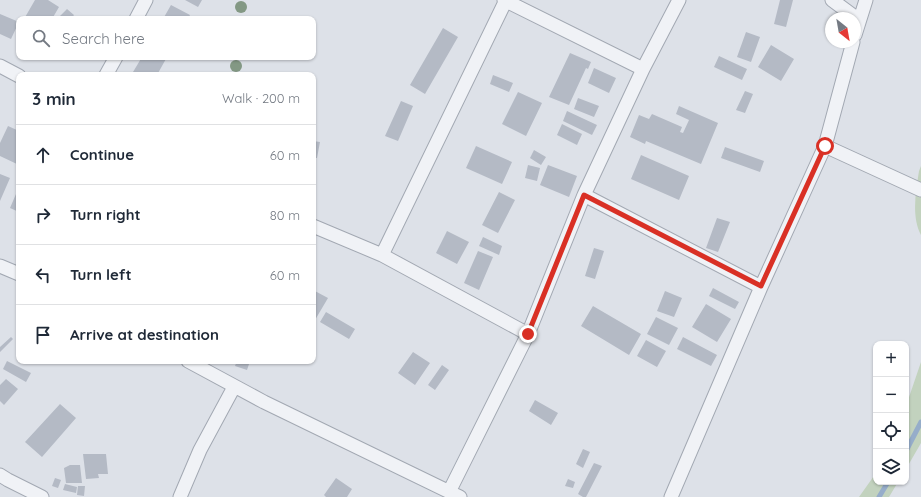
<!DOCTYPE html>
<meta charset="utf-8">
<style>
:root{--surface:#fff;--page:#f2f2f3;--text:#1f2937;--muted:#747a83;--line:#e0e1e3}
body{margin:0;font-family:Quicksand,sans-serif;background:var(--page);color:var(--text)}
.controls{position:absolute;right:12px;bottom:12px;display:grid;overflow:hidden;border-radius:8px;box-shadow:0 1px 3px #0004}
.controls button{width:36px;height:36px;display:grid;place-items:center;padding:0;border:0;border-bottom:1px solid var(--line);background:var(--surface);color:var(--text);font:20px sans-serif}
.compass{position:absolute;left:825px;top:12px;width:36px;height:36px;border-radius:50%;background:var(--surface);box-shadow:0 1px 3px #0004;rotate:149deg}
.stop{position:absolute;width:12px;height:12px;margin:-9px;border:3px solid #d93025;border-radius:50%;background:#fff}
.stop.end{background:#d93025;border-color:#fff;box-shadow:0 1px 4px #0008}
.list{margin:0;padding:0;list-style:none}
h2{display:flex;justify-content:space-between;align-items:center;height:52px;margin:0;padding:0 16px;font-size:17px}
h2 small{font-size:13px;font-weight:400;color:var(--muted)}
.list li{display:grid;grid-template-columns:26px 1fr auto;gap:12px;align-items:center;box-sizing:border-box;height:60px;padding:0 16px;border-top:1px solid var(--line)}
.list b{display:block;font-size:15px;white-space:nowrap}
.list em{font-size:13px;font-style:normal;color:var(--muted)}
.icon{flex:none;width:22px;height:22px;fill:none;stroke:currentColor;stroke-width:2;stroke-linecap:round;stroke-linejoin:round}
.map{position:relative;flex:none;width:921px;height:497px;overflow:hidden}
.search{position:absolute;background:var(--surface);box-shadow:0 1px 3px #0004;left:16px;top:16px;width:300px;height:44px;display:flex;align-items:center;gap:10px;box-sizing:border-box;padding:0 14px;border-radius:8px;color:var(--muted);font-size:15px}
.panel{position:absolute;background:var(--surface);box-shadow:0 1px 3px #0004;left:16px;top:72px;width:300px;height:292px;border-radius:8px}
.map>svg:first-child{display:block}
.green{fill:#c2d2be}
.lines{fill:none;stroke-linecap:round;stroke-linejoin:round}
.stream{stroke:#96adca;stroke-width:5}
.building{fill:#b4bac5}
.minor-casing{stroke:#a2a8b2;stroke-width:15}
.minor{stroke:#f0f2f6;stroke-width:13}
.tree{fill:#839884}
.route{stroke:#d93025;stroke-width:5}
</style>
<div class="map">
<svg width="921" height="497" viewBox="0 0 921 497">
<rect width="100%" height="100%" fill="#dde1e8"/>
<path class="green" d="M921 166V235C911 216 916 191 919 171Z
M921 362V443L906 469V406Z
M876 473V482H898L889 497H859Z"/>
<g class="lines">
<path class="stream" d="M906 451 921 422
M879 497 888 482"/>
</g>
<path class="building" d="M35 0H48L59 7 52 19H24Z
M185 0H202L198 7Z
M780 0H793L786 27 774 24Z
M171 5 190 15 188 19H163Z
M67 9 74 15 71 19H64L60 16Z
M0 14 19 22 11 39 0 34Z
M443 28 458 37 425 94 410 85Z
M746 32 760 37 751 62 737 57Z
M771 45 794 59 781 81 758 67Z
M570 53 591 62 588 69 586 68 569 105 549 97Z
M719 56 747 69 742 80 714 67Z
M142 57H167L157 75H139L133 72Z
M594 68 616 78 609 93 588 83Z
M493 75 513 83 509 92 490 84Z
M745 91 753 94 745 113 736 110Z
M518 92 542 103 526 136 502 124Z
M578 98 599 106 594 117 574 109Z
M401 101 413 106 398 141 385 136Z
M679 106 718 123 701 164 646 141 645 144 630 137 639 115 649 119 652 114 682 127 680 132 683 133 689 120 676 114Z
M567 111 597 125 592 135 563 121Z
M562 124 582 134 577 145 557 135Z
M8 126 19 131V165L0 156V143Z
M313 141 320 142 317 158H313Z
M476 146 512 162 502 184 466 168Z
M725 147 764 161 760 172 721 158Z
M534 150 546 157 541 165 530 158Z
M641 155 689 176 679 200 631 179Z
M528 165 540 168 537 181 525 178Z
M548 165 577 176 569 197 540 185Z
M0 174 10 178 0 201Z
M19 187V212L10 208Z
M499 192 515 200 498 233 482 225Z
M717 218 730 222 718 252 706 248Z
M447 231 469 242 457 264 436 253Z
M483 237 502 246 499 255 479 246Z
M594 248 604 251 595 279 585 276Z
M478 251 493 257 479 290 464 283Z
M713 288 739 302 735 309 709 296Z
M313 290 328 298 315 320 313 319Z
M665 291 682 298 674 317 657 311Z
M706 304 731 319 717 342 692 327Z
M593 306 641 334 629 355 581 326Z
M326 312 355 329 349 339 320 322Z
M656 317 678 328 669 345 647 334Z
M11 337 13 339 0 352V347Z
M683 337 717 355 711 366 677 349Z
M646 340 666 351 657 367 637 356Z
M413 352 430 363 415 385 398 373Z
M7 361 31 373 26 382 3 369Z
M237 361H250L247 370 235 366Z
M442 365 449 370 435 390 428 385Z
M6 379 18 389 4 405 0 401V385Z
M535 400 558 413 551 425 529 411Z
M60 404 76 418 42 457 25 442Z
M583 449 590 452 583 468 576 464Z
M83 454H106L108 474H98L99 478 86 479Z
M594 463 602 466 586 497H583L578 494Z
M70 465H80L82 483H66L64 468Z
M55 478 61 480 58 488 52 486Z
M336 478 352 489 347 497H326L324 495Z
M568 479 575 482 573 488 565 486Z
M65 484 77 487 76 493 63 490Z
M78 486H85L84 496 77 495Z"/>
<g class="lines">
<g class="minor-casing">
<path id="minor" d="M504 0 643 69
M832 0 859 20
M136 19 146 0
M855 35 866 0
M0 66 19 76
M106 75 116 57
M825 146 921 190
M584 195 761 287
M313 226 382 255 528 334
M382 255 506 0
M0 266 19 274
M188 361 264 402 460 497
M0 475 8 480 42 497
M449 492 528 334 584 195 643 69 679 0
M180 497 200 450 234 387
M671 497 761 287 825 146 853 42"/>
</g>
<use href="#minor" class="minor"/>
</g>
<g class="tree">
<circle cx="241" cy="7" r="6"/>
<circle cx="236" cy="66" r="6"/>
</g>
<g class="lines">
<path class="route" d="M528 334 584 195 761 286 825 146"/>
</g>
</svg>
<div class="controls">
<button>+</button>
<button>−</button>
<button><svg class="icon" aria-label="locate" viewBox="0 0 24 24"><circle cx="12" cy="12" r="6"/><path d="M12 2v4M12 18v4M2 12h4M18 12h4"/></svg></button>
<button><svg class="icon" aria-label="layers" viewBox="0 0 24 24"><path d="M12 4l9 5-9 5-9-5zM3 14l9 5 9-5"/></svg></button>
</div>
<svg class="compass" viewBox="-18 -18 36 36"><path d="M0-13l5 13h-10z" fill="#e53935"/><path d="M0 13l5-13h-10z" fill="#747a83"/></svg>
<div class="stop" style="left:825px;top:146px"></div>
<div class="stop end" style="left:528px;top:334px"></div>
<div class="search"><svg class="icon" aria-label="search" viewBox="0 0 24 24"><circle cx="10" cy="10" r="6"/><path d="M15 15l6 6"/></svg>Search here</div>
<section class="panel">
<h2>3 min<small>Walk · 200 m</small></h2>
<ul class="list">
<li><svg class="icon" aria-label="ahead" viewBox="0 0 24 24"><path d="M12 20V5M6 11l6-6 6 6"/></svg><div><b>Continue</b></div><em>60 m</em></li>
<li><svg class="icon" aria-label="right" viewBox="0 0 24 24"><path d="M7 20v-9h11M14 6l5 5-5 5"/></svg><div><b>Turn right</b></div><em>80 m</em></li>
<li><svg class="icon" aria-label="left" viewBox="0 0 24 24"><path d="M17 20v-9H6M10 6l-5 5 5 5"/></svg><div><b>Turn left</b></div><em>60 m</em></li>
<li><svg class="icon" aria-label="arrive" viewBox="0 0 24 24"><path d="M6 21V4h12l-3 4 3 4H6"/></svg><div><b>Arrive at destination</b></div></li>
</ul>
</section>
</div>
